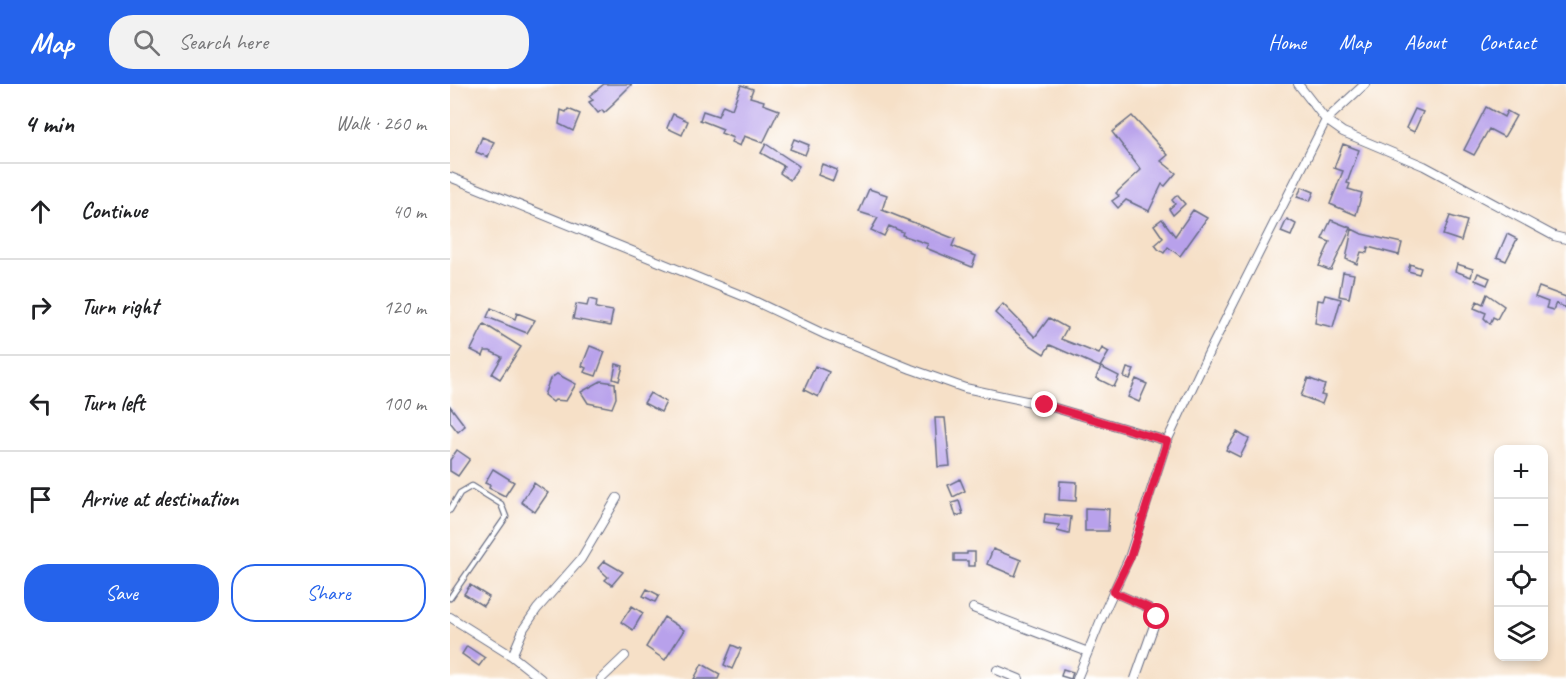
<!DOCTYPE html>
<meta charset="utf-8">
<style>
:root{--surface:#fff;--page:#f2f2f2;--text:#202124;--muted:#757577;--line:#e0e0e0;--accent:#2563eb}
body{margin:0;font-family:Caveat,sans-serif;background:var(--page);color:var(--text)}
.controls{position:absolute;right:18px;bottom:18px;display:grid;overflow:hidden;border-radius:12px;box-shadow:0 3px 9px #0003}
.controls button{width:54px;height:54px;display:grid;place-items:center;padding:0;border:0;border-bottom:2px solid var(--line);background:var(--surface);color:var(--text);font:30px sans-serif}
.stop{position:absolute;width:18px;height:18px;margin:-14px;border:4px solid #e11d48;border-radius:50%;background:#fff}
.stop.end{background:#e11d48;border-color:#fff;box-shadow:0 2px 6px #0008}
.list{margin:0;padding:0;list-style:none}
h2{display:flex;justify-content:space-between;align-items:center;height:78px;margin:0;padding:0 24px;font-size:26px}
h2 small{font-size:20px;font-weight:400;color:var(--muted)}
.list li{display:grid;grid-template-columns:39px 1fr auto;gap:18px;align-items:center;box-sizing:border-box;height:96px;padding:0 24px;border-top:2px solid var(--line)}
.list b{display:block;font-size:22px;white-space:nowrap}
.list em{font-size:20px;font-style:normal;color:var(--muted)}
.actions{display:flex;gap:12px;padding:18px 24px}
.actions a{flex:1;padding:14px 0;border:2px solid var(--accent);border-radius:24px;text-align:center;font-size:21px;color:var(--accent)}
.actions .main{background:var(--accent);color:#fff}
.icon{flex:none;width:33px;height:33px;fill:none;stroke:currentColor;stroke-width:2;stroke-linecap:round;stroke-linejoin:round}
.map{position:relative;flex:none;width:1116px;height:595px;overflow:hidden}
header{display:flex;align-items:center;gap:36px;box-sizing:border-box;height:84px;padding:0 30px;background:var(--accent);color:#fff}
header strong{font-size:28px}
nav{display:flex;gap:33px;margin-inline-start:auto;font-size:21px}
.search{width:420px;height:54px;background:var(--page);display:flex;align-items:center;gap:15px;box-sizing:border-box;padding:0 21px;border-radius:24px;color:var(--muted);font-size:22px}
main{display:flex}
aside{flex:1;background:var(--surface)}
.map>svg:first-child{display:block}
.building{fill:#b8a1eb}
.lines{fill:none;stroke-linecap:round;stroke-linejoin:round}
.lane-casing{stroke:#686d83;stroke-width:7}
.street-casing{stroke:#686d83;stroke-width:10}
.lane{stroke:#fff;stroke-width:4.5}
.street{stroke:#fff;stroke-width:8}
.route{stroke:#e11d48;stroke-width:8}
</style>
<header>
<strong>Map</strong>
<div class="search"><svg class="icon" aria-label="search" viewBox="0 0 24 24"><circle cx="10" cy="10" r="6"/><path d="M15 15l6 6"/></svg>Search here</div>
<nav><a>Home</a><a>Map</a><a>About</a><a>Contact</a></nav>
</header>
<main>
<aside>
<h2>4 min<small>Walk · 260 m</small></h2>
<ul class="list">
<li><svg class="icon" aria-label="ahead" viewBox="0 0 24 24"><path d="M12 20V5M6 11l6-6 6 6"/></svg><div><b>Continue</b></div><em>40 m</em></li>
<li><svg class="icon" aria-label="right" viewBox="0 0 24 24"><path d="M7 20v-9h11M14 6l5 5-5 5"/></svg><div><b>Turn right</b></div><em>120 m</em></li>
<li><svg class="icon" aria-label="left" viewBox="0 0 24 24"><path d="M17 20v-9H6M10 6l-5 5 5 5"/></svg><div><b>Turn left</b></div><em>100 m</em></li>
<li><svg class="icon" aria-label="arrive" viewBox="0 0 24 24"><path d="M6 21V4h12l-3 4 3 4H6"/></svg><div><b>Arrive at destination</b></div></li>
</ul>
<div class="actions"><a class="main">Save</a><a>Share</a></div>
</aside>
<div class="map">
<svg width="1116" height="595" viewBox="0 0 1116 595">
<rect width="100%" height="100%" fill="#fff"/>
<filter id="ink" filterUnits="userSpaceOnUse"><feTurbulence type="fractalNoise" baseFrequency=".0167" numOctaves="2"/><feDisplacementMap in="SourceGraphic" scale="12" xChannelSelector="R" yChannelSelector="G"/><feConvolveMatrix kernelMatrix="1 2 1 2 8 2 1 2 1" color-interpolation-filters="sRGB"/></filter>
<filter id="wash" filterUnits="userSpaceOnUse"><feTurbulence type="fractalNoise" baseFrequency=".008" numOctaves="4" result="noise"/><feDisplacementMap in="SourceGraphic" scale="24" xChannelSelector="R" yChannelSelector="G"/><feGaussianBlur stdDeviation="1.35" result="paint"/><feColorMatrix in="noise" values="0 0 0 0 0 0 0 0 0 0 0 0 0 0 0 0 0 1.4 0 .05"/><feComposite in="paint" operator="in"/></filter>
<g filter="url(#wash)">
<rect width="100%" height="100%" fill="#f6e0c7"/>
<g id="blocks">
<path class="building" d="M154 0H182L163 19 164 20 154 29 152 26 148 29 139 18 143 16 139 12Z
M291 1 303 5 300 13 314 17 313 20 329 26 313 59 294 52 290 62 281 58 283 54 271 49 273 45 250 36 253 27 268 32 273 21 282 25Z
M1036 23 1054 33 1057 27 1066 32 1054 53 1039 45 1024 71 1014 66Z
M118 25 130 30 123 47 109 40 111 26 116 28Z
M965 25 973 28 964 48 956 44Z
M223 30 238 37 232 51 217 44Z
M682 32 718 71 711 77 726 89 715 102 712 100 699 127 676 116 668 124 662 117 669 112 666 109 691 86 662 48Z
M32 53 44 58 38 73 26 68Z
M344 55 359 61 355 71 340 65Z
M316 60 349 82 340 96 330 89 334 82 311 69Z
M893 60 909 66 897 99 900 100 898 105 912 109 906 131 880 120 893 87 884 84Z
M372 80 387 86 383 97 368 91Z
M852 103 864 108 860 117 847 113Z
M419 105 437 111 432 126 505 155 502 162 526 172 522 183 476 164 478 160 452 151 453 148 439 142 434 152 421 146 428 134 409 128Z
M727 111 735 120 723 131 719 125 725 120 722 116Z
M743 126 757 134 730 172 718 163 714 169 708 165 705 161 713 154 704 141 712 135 725 152Z
M1000 132 1017 137 1011 157 993 151Z
M837 135 846 140 841 152 831 148Z
M881 136 901 144 881 186H879L869 182 880 158 872 155Z
M902 145 912 150 952 159 949 171 918 163 917 169 911 168 907 180 896 175Z
M1057 150 1067 155 1056 177 1047 173Z
M960 180 971 184 969 190 958 187Z
M1007 180 1023 185 1021 193 1005 187Z
M893 188 904 190 899 214 889 212Z
M1028 189 1040 194 1037 201 1025 196Z
M1089 203 1116 213V224L1106 219 1103 226 1096 224 1098 218 1085 213Z
M1037 210 1054 222 1047 235 1043 233 1040 240 1034 234 1036 229 1024 224 1027 217 1033 220Z
M875 211 891 215 883 243 865 239 868 216 873 217Z
M139 215 147 217 146 224 163 227 160 242 123 235 126 220 137 222Z
M553 220 585 253 599 234 617 244 611 255 649 270 652 264 659 268 650 283 600 261 594 270 580 261 545 229Z
M41 224 65 235 67 229 85 236 77 249 37 233Z
M34 240 71 263 50 295 42 290 52 273 40 267H35L33 272 21 266Z
M140 262 155 268 146 292 134 288 136 284 132 282Z
M166 280 173 282 169 297 163 295Z
M365 282 379 288 368 313 354 306Z
M651 283 669 292 664 303 646 294Z
M677 284 684 286 680 295 674 293Z
M107 290 126 300 116 317 105 316 103 318 94 311 100 295Z
M858 294 875 301 871 311 875 312 872 320 851 312Z
M686 295 697 300 689 318 678 313Z
M151 297 165 299 166 314 162 324 138 319 131 308Z
M200 309 216 318 211 328 194 319Z
M0 322 15 342 8 348 0 338Z
M485 334H495L500 382 488 383Z
M787 348 799 355 790 373 776 366Z
M7 366 20 375 8 392 0 387V376Z
M43 385 64 398 55 412 39 404 40 401 35 399Z
M510 395 515 407 503 413 498 401Z
M610 397 627 398 626 417 609 416Z
M84 399 98 409 85 428 71 418Z
M509 417 513 430 506 432 502 419Z
M635 424 659 425 658 447H635Z
M595 430 621 433 619 450 607 447 609 441 594 439Z
M543 465 571 476 565 492 537 480Z
M517 468H525V482H518V477H504V470H517Z
M154 477 173 488 162 501 155 496 158 493 148 484Z
M20 501 39 513 33 522 14 510Z
M197 505 209 511 205 518 193 512Z
M182 522 193 529 183 546 171 538Z
M214 533 234 546 215 576 196 563Z
M282 561 291 565 282 585 274 581Z
M17 562 35 574 29 582 12 570Z
M252 580 270 590 268 595H244Z
M613 585 623 588 621 595 611 592Z"/>
</g>
</g>
<g filter="url(#ink)">
<use href="#blocks" fill-opacity="0" stroke="#686d83" stroke-width="1.5"/>
<g class="lines">
<g class="lane-casing">
<path id="lane" d="M0 426 10 409 22 402 51 420 56 433 0 514"/>
</g>
<g class="street-casing">
<path id="street" d="M848 0 876 36 893 48 974 82 1104 152 1116 155
M0 93 298 214 374 250 461 285 515 304 595 321 717 357
M663 508 699 524 707 533 685 595
M523 524 638 568
M0 533 62 572 91 595
M62 572 74 544 87 525 131 475 167 414
M547 586 569 595
M151 595 175 572
M627 595 652 533 679 474 717 357 759 268 876 36 915 0"/>
</g>
<use href="#lane" class="lane"/>
<use href="#street" class="street"/>
</g>
</g>
<g class="lines" filter="url(#ink)">
<path class="route" d="M595 321 717 357 680 474 663 508 699 524 707 533"/>
</g>
</svg>
<div class="controls">
<button>+</button>
<button>−</button>
<button><svg class="icon" aria-label="locate" viewBox="0 0 24 24"><circle cx="12" cy="12" r="6"/><path d="M12 2v4M12 18v4M2 12h4M18 12h4"/></svg></button>
<button><svg class="icon" aria-label="layers" viewBox="0 0 24 24"><path d="M12 4l9 5-9 5-9-5zM3 14l9 5 9-5"/></svg></button>
</div>
<div class="stop" style="left:707px;top:533px"></div>
<div class="stop end" style="left:595px;top:321px"></div>
</div>
</main>
